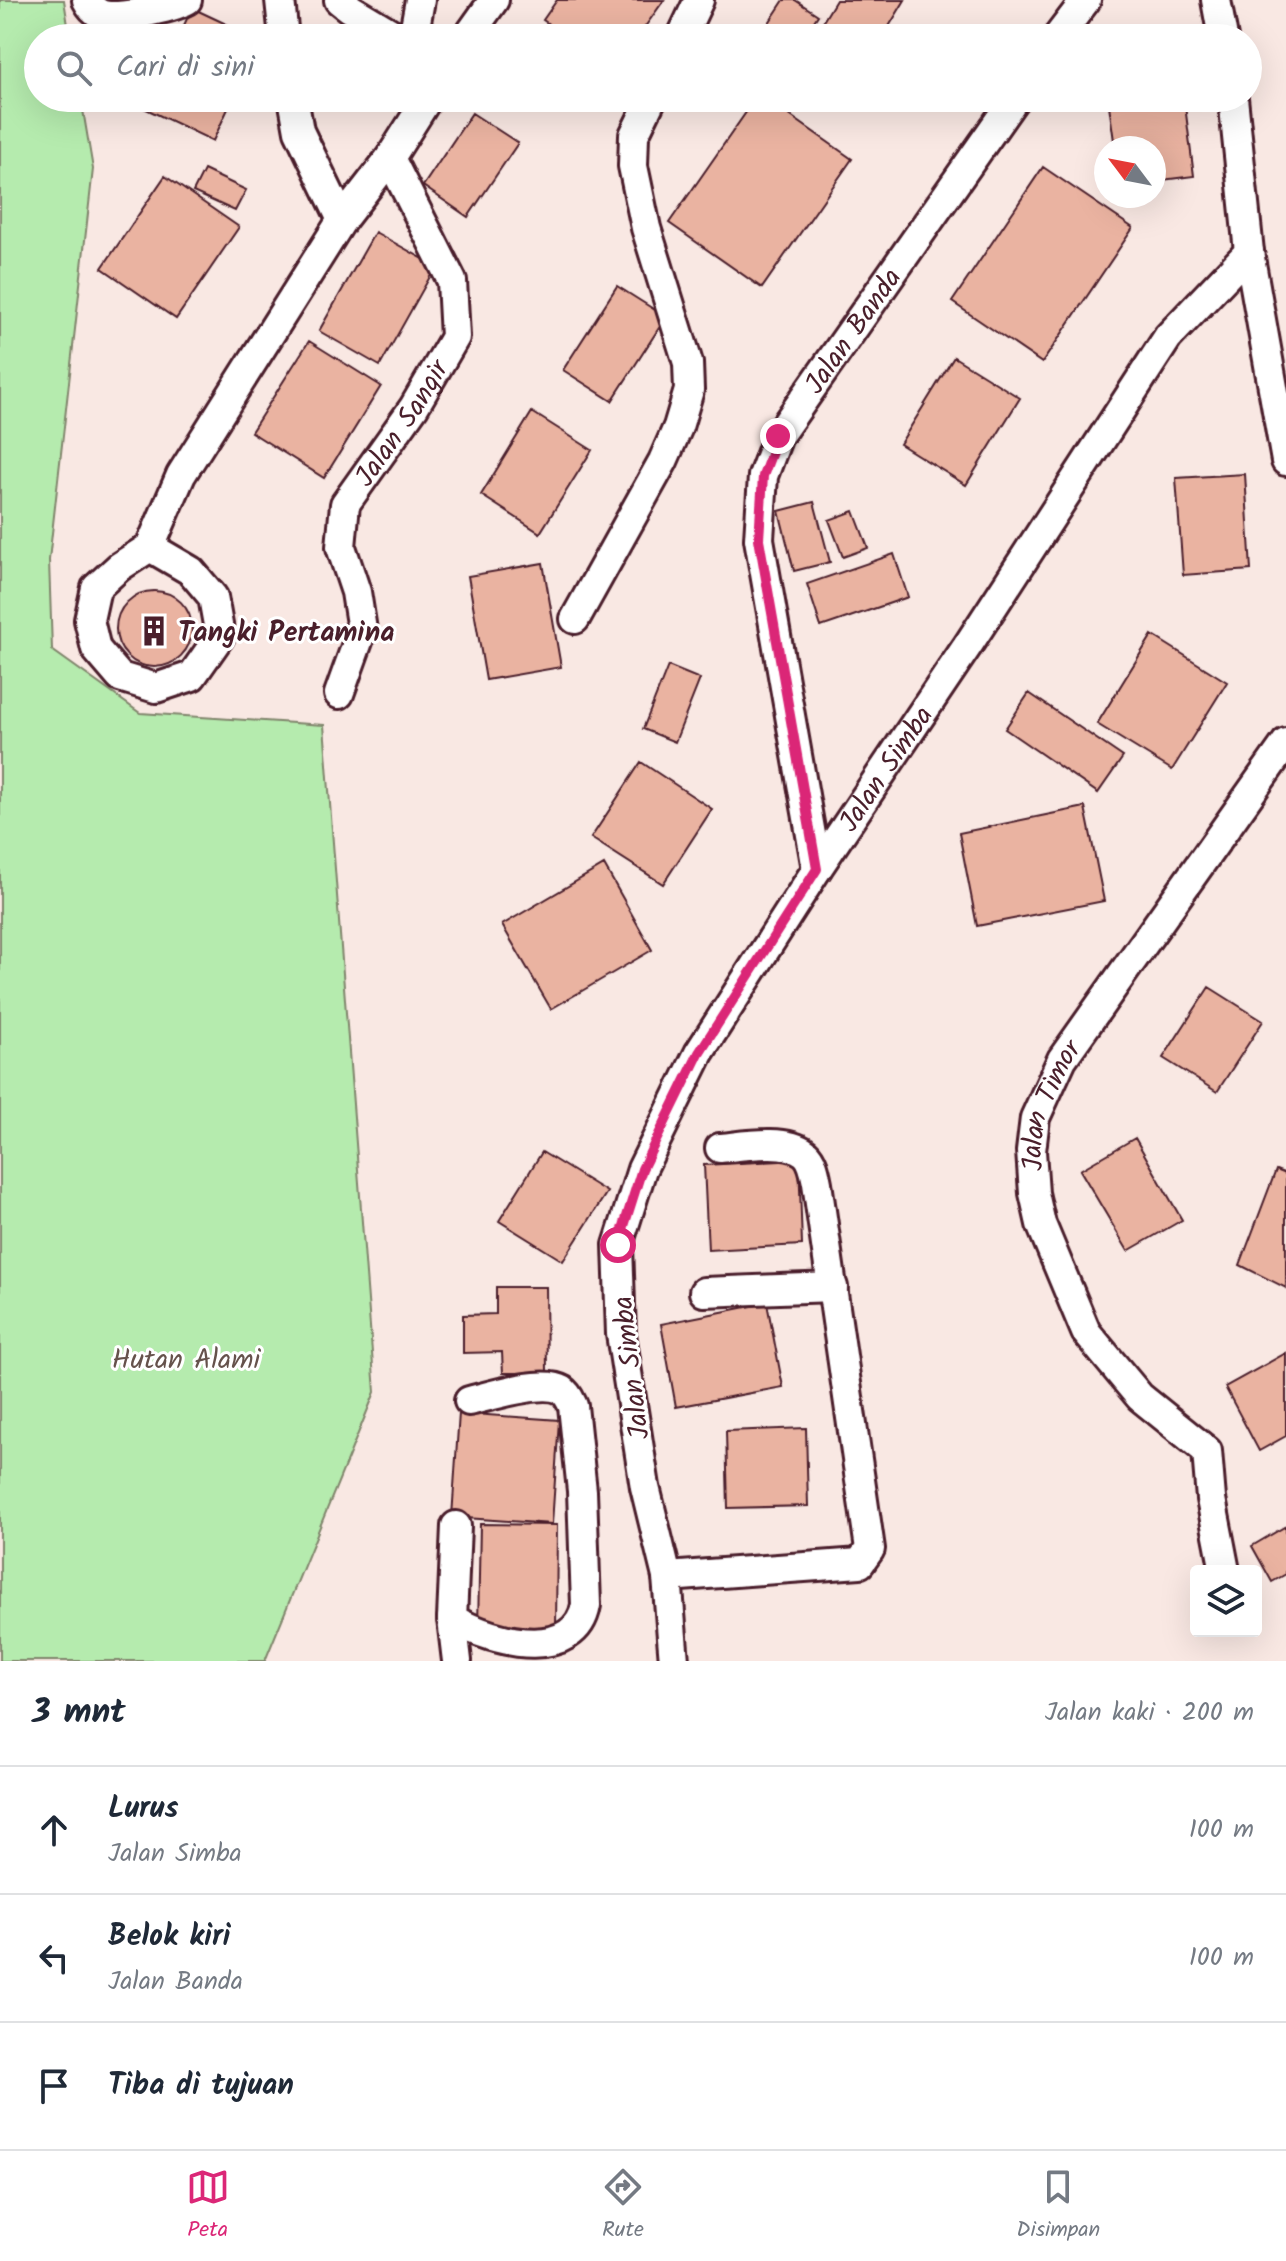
<!DOCTYPE html>
<html lang="id">
<meta charset="utf-8">
<style>
:root{--surface:#fff;--page:#f6f6f7;--text:#1f2937;--muted:#747a83;--line:#e0e1e3;--accent:#db2777}
body{margin:0;font-family:Kalam,sans-serif;background:var(--page);color:var(--text)}
.controls{position:absolute;right:24px;bottom:24px;display:grid;overflow:hidden;border-radius:8px;box-shadow:0 8px 32px #0002}
.controls button{width:72px;height:72px;display:grid;place-items:center;padding:0;border:0;border-bottom:2px solid var(--line);background:var(--surface);color:var(--text);font:40px sans-serif}
.compass{position:absolute;left:1094px;top:136px;width:72px;height:72px;border-radius:50%;background:var(--surface);box-shadow:0 8px 32px #0002;rotate:302deg}
.stop{position:absolute;width:24px;height:24px;margin:-18px;border:6px solid #db2777;border-radius:50%;background:#fff}
.stop.end{background:#db2777;border-color:#fff;box-shadow:0 2px 8px #0008}
.list{margin:0;padding:0;list-style:none}
h2{display:flex;justify-content:space-between;align-items:center;height:104px;margin:0;padding:0 32px;font-size:34px}
h2 small{font-size:26px;font-weight:400;color:var(--muted)}
.list li{display:grid;grid-template-columns:52px 1fr auto;gap:24px;align-items:center;box-sizing:border-box;height:128px;padding:0 32px;border-top:2px solid var(--line)}
.list b{display:block;font-size:30px;white-space:nowrap}
.list p{margin:0;font-size:26px;white-space:nowrap;color:var(--muted)}
.list em{font-size:26px;font-style:normal;color:var(--muted)}
.icon{flex:none;width:44px;height:44px;fill:none;stroke:currentColor;stroke-width:2;stroke-linecap:round;stroke-linejoin:round}
.map{position:relative;flex:none;width:1286px;height:1661px;overflow:hidden}
.search{position:absolute;background:var(--surface);box-shadow:0 8px 32px #0002;left:24px;right:24px;top:24px;height:88px;display:flex;align-items:center;gap:20px;box-sizing:border-box;padding:0 28px;border-radius:44px;color:var(--muted);font-size:30px}
.sheet{height:488px;background:var(--surface)}
nav{display:flex;justify-content:space-around;align-items:center;box-sizing:border-box;height:112px;border-top:2px solid var(--line);background:var(--surface);font-size:22px;color:var(--muted)}
nav a{display:grid;justify-items:center;gap:4px}
nav .on{color:var(--accent)}
.map>svg:first-child{display:block}
.green{fill:#b5ebae;stroke:#80856c;stroke-width:2}
.building{fill:#eab3a1;stroke:#4a1f2b;stroke-width:2}
.lines{fill:none;stroke-linecap:round;stroke-linejoin:round}
.minor-casing{stroke:#4a1f2b;stroke-width:34}
.minor{stroke:#fff;stroke-width:28}
.route{stroke:#db2777;stroke-width:10}
.labels{text-anchor:middle;stroke-width:6;stroke-linejoin:round;paint-order:stroke}
.street-label{font-size:28px;fill:#4a1f2b;stroke:#fff}
.poi-label{font-size:28px;font-weight:bold;fill:#4a1f2b;stroke:#fff;text-anchor:start}
.park-label{font-size:28px;fill:#65524c;stroke:#fff}
</style>
<div class="map">
<svg width="1286" height="1661" viewBox="0 0 1286 1661">
<rect width="100%" height="100%" fill="#f9e8e3"/>
<filter id="ink" filterUnits="userSpaceOnUse"><feTurbulence type="fractalNoise" baseFrequency=".0125" numOctaves="2"/><feDisplacementMap in="SourceGraphic" scale="16" xChannelSelector="R" yChannelSelector="G"/><feConvolveMatrix kernelMatrix="1 2 1 2 8 2 1 2 1" color-interpolation-filters="sRGB"/></filter>
<g filter="url(#ink)">
<path class="green" d="M0 0H64L70 38H38V98H81L93 169 49 560 52 650 140 713 324 725 375 1392 265 1661H0Z"/>
<path class="building" d="M557 0H664L637 38H569L543 20Z
M784 0H795L818 15 803 38H759Z
M836 0H905L882 38H813Z
M192 8 256 38H178Z
M149 98H233L213 141 144 108Z
M756 98H765L852 159 762 288 669 223Z
M1108 98H1184L1194 176 1154 181V148H1115Z
M472 113 518 143 468 217 423 186Z
M1043 167 1133 228 1042 363 952 302Z
M204 170 246 190 235 211 193 192Z
M165 176 239 227 176 319 102 268Z
M375 232 436 266 380 366 319 331Z
M617 286 666 317 612 401 563 370Z
M309 341 381 386 324 478 251 432Z
M954 357 1020 398 966 485 900 444Z
M532 412 592 450 540 533 481 495Z
M1245 474 1251 570 1183 575 1176 478Z
M814 502 830 562 794 571 779 511Z
M854 511 868 548 843 557 829 520Z
M894 554 908 597 821 627 807 584Z
M543 563 561 667 486 680 468 576Z
M116 629a38 38 0 1 1 76 0a38 38 0 1 1-76 0Z
M1152 635 1227 682 1172 770 1097 724Z
M668 666 700 679 675 742 643 729Z
M1029 693 1123 757 1098 793 1005 729Z
M641 762 712 809 663 884 591 838Z
M1085 807 1104 901 977 926 959 833Z
M604 865 652 950 551 1009 502 925Z
M1209 987 1263 1021 1217 1092 1163 1058Z
M1135 1138 1182 1220 1128 1251 1080 1170Z
M542 1152 607 1192 563 1261 499 1221Z
M799 1160 802 1245 708 1250 704 1165Z
M1276 1170 1286 1174V1288L1240 1265Z
M496 1287H546L547 1373H503L502 1352 463 1353V1315L496 1314Z
M767 1303 783 1387 676 1407 661 1324Z
M1286 1353V1436L1259 1451 1225 1387Z
M459 1413 559 1420 552 1524 452 1517Z
M806 1428 808 1506 728 1508 726 1431Z
M480 1524 557 1525 556 1630 478 1629Z
M1286 1526V1574L1272 1582 1252 1546Z"/>
<g class="lines">
<g class="minor-casing">
<g id="minor">
<path d="M87 0C90 6 94 11 100 14 115 21 172 8 187 0"/>
<path d="M280 0 284 38"/>
<path d="M339 0 349 8 399 38"/>
<path d="M1216 0 1223 38"/>
<path d="M413 38 420 0"/>
<path d="M467 38 494 0"/>
<path d="M681 38 699 0"/>
<path d="M1057 38 1086 0"/>
<path d="M293 98 299 131 342 220"/>
<path d="M1233 98 1249 252 1286 461"/>
<path d="M150 547 191 571 213 597 220 636 192 676 156 688 120 677 96 649 89 620 96 588 119 567 150 547 181 475 342 220 390 158 428 98"/>
<path d="M575 619 663 461 678 427 689 390 688 363 646 228 633 166 634 135 652 98"/>
<path id="s1" d="M339 694 362 630 356 592 341 547 345 504 414 407 455 337 452 281 390 158"/>
<path id="s2" d="M817 869 759 539 763 476 778 436 1015 98"/>
<path d="M704 1292 833 1287"/>
<path d="M456 1526 452 1619 457 1661"/>
<path id="s3" d="M1225 1571 1211 1499 1207 1451 1140 1397 1086 1332 1041 1224 1034 1193 1031 1151 1035 1118 1062 1059 1286 743"/>
<path d="M667 1577 860 1563 870 1549 817 1183C815 1173 813 1160 805 1153 786 1138 742 1146 720 1148"/>
<path d="M452 1619C498 1645 576 1661 586 1605L582 1491 573 1406C570 1400 568 1394 562 1390 544 1379 490 1396 469 1401"/>
<path id="s4" d="M674 1661 667 1577 645 1487 621 1334 618 1245 642 1169 699 1053 817 869 968 645 1168 337 1249 252"/>
</g>
</g>
<use href="#minor" class="minor"/>
</g>
</g>
<g class="lines" filter="url(#ink)">
<path class="route" d="M618 1245 642 1169 699 1053 817 869 759 539 763 476 778 436"/>
</g>
<defs>
<g id="building-bare" transform="scale(2.4)"><path d="M-4-6H4V6H1V3H-1V6H-4ZM-2.5-4.3h1.7v1.8h-1.7ZM.8-4.3h1.7v1.8H.8ZM-2.5-1h1.7V.8h-1.7ZM.8-1h1.7V.8H.8Z" fill="#4a1f2b" stroke="#fff" stroke-width="2.5" paint-order="stroke"/></g>
</defs>
<g fill-rule="evenodd">
<use href="#building-bare" x="154" y="631"/>
</g>
<g class="labels">
<g class="street-label">
<text dy="10" stroke="none"><textPath href="#s2" startOffset="570">Jalan Banda</textPath></text>
<text dy="10" stroke="none"><textPath href="#s1" startOffset="296">Jalan Sangir</textPath></text>
<text dy="10" stroke="none"><textPath href="#s4" startOffset="970">Jalan Simba</textPath></text>
<text dy="10" stroke="none"><textPath href="#s3" startOffset="532">Jalan Timor</textPath></text>
<text transform="translate(630 1368) rotate(-97)" y="10">Jalan Simba</text>
</g>
<g class="poi-label">
<text x="178" y="641">Tangki Pertamina</text>
</g>
<g class="park-label">
<text x="186" y="1368">Hutan Alami</text>
</g>
</g>
</svg>
<div class="controls">
<button><svg class="icon" aria-label="layers" viewBox="0 0 24 24"><path d="M12 4l9 5-9 5-9-5zM3 14l9 5 9-5"/></svg></button>
</div>
<svg class="compass" viewBox="-18 -18 36 36"><path d="M0-13l5 13h-10z" fill="#e53935"/><path d="M0 13l5-13h-10z" fill="#747a83"/></svg>
<div class="stop" style="left:618px;top:1245px"></div>
<div class="stop end" style="left:778px;top:436px"></div>
<div class="search"><svg class="icon" aria-label="search" viewBox="0 0 24 24"><circle cx="10" cy="10" r="6"/><path d="M15 15l6 6"/></svg>Cari di sini</div>
</div>
<section class="sheet">
<h2>3 mnt<small>Jalan kaki · 200 m</small></h2>
<ul class="list">
<li><svg class="icon" aria-label="ahead" viewBox="0 0 24 24"><path d="M12 20V5M6 11l6-6 6 6"/></svg><div><b>Lurus</b><p>Jalan Simba</p></div><em>100 m</em></li>
<li><svg class="icon" aria-label="left" viewBox="0 0 24 24"><path d="M17 20v-9H6M10 6l-5 5 5 5"/></svg><div><b>Belok kiri</b><p>Jalan Banda</p></div><em>100 m</em></li>
<li><svg class="icon" aria-label="arrive" viewBox="0 0 24 24"><path d="M6 21V4h12l-3 4 3 4H6"/></svg><div><b>Tiba di tujuan</b></div></li>
</ul>
</section>
<nav>
<a class="on"><svg class="icon" aria-label="map" viewBox="0 0 24 24"><path d="M3 6l6-2 6 2 6-2v14l-6 2-6-2-6 2zM9 4v14M15 6v14"/></svg>Peta</a>
<a><svg class="icon" aria-label="directions" viewBox="0 0 24 24"><path d="M12 3l9 9-9 9-9-9zM9 14v-3h6M13 9l2 2-2 2"/></svg>Rute</a>
<a><svg class="icon" aria-label="saved" viewBox="0 0 24 24"><path d="M7 4h10v16l-5-4-5 4z"/></svg>Disimpan</a>
</nav>
